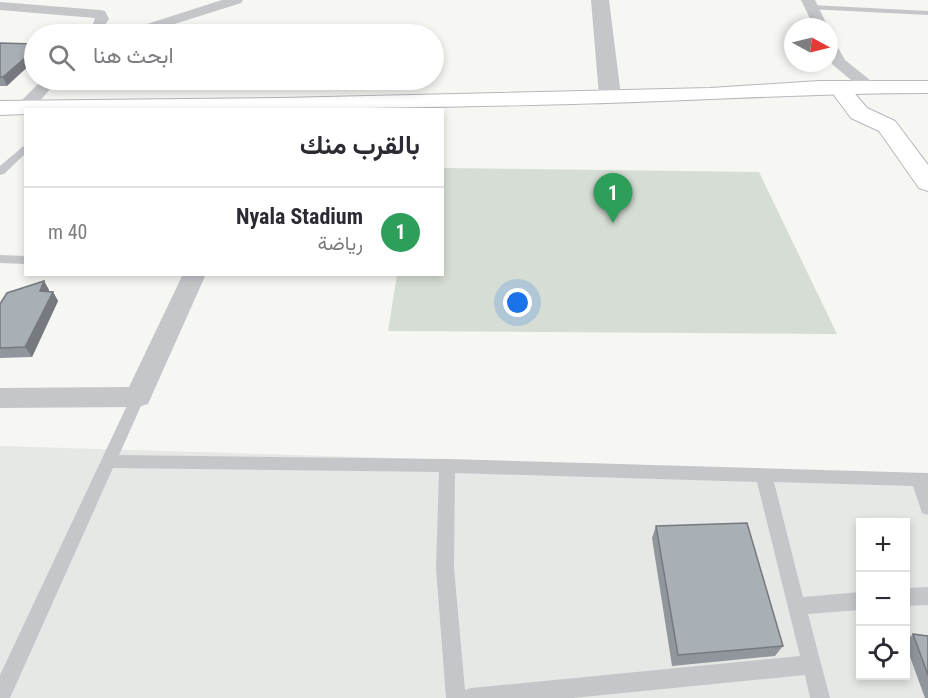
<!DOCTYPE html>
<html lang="ar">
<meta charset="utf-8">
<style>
:root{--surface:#fff;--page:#f7f7f7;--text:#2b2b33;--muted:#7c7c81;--line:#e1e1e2;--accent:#7c3aed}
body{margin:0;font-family:"Roboto Condensed",Vazirmatn,sans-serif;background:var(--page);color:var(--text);direction:rtl}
.controls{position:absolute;right:18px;bottom:18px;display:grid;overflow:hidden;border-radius:0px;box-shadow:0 3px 9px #0003}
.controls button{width:54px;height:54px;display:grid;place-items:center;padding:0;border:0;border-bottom:2px solid var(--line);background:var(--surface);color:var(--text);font:30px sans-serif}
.compass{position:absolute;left:784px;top:18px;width:54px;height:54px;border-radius:50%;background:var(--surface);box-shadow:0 3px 9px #0003;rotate:97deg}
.you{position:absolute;left:518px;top:303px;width:21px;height:21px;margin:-15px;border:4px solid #fff;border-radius:50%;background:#1a73e8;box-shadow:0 0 0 9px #1a73e833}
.badge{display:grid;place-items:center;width:39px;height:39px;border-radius:50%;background:var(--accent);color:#fff;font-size:20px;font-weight:700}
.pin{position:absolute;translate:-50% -50px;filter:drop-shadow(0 2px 3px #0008)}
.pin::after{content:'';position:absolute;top:32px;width:21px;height:18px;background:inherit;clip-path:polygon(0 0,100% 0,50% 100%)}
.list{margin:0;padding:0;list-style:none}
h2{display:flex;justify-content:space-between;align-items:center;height:78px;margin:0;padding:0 24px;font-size:26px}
h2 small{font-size:20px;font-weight:400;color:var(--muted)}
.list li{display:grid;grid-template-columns:39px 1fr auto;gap:18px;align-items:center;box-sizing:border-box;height:90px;padding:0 24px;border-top:2px solid var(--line)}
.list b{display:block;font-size:22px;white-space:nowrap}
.list p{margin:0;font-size:20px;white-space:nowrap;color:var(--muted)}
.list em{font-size:20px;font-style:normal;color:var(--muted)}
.icon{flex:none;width:33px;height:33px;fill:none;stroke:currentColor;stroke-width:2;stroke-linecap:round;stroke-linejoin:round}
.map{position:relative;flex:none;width:928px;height:698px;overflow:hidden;direction:ltr}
.search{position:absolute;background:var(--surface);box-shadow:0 3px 9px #0003;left:24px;top:24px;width:420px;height:66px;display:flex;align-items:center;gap:15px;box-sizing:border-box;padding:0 21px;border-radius:33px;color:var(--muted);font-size:22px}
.panel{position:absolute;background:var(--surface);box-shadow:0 3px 9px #0003;left:24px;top:108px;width:420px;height:168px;border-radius:0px;direction:rtl}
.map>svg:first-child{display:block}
.built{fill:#e6e8e6;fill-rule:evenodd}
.green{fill:#d6ddd4}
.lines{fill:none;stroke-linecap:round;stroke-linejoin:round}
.secondary-casing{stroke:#b4b8bd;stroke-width:2}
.primary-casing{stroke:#b4b8bc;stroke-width:2}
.service{fill:#c4c6ca;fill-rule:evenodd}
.minor{fill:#c4c6ca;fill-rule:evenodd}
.tertiary{fill:#c4c6ca;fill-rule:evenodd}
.secondary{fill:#fff;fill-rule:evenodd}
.primary{fill:#fff;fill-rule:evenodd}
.wall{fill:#90969c}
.shaded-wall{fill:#767a7f}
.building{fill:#a8afb5;stroke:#767a7f;stroke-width:1.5}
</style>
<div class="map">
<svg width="928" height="698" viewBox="0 0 928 698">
<rect width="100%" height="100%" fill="#f6f6f3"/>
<path class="built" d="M0 446 928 474V698H0ZM860 522H906V676H860Z"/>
<path class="green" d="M443 168 759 172 837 334 388 331 397 275 442 274Z"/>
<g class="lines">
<g class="secondary-casing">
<path id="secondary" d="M839 81 846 83 867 108 895 121 928 165V191L919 188 879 131 851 118 828 87 832 83Z"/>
</g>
<g class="primary-casing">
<path id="primary" d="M819 81H928V93C810 93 692 101 574 104 391 109 209 110 26 110V114L0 115V101L281 98 710 88Z"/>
</g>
<path class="service" d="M811 5 928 11V15L808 9V5Z
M26 144V153L4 174 0 175V166Z
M0 255 26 256V264L0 263Z
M138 391 143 393 145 397 119 455 447 459 928 473V515L922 513 913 486 774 482 803 597 860 592V610L808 614 830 698H810L805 675 573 698H446L436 568 439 472 113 468 10 698H0V675L131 397 133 393ZM455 473 757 482 800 656 471 688 465 690 454 568Z
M928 587V605L906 606V588Z"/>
<path class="minor" d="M222 0H243L241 3 143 34H123L125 31Z
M801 0H815L828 27H814Z
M0 2 100 10 105 11 109 19 99 34H85L93 24 95 18 0 10Z
M829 39 834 40 845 60 875 84 877 87 875 90H863L833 65 829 59Z
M42 80H58L32 110H26L24 113 18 112 15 108 18 104Z
M183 274H206L148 404 138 407 0 408V388L129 387Z"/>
<path class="tertiary" d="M591 0H609L621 96 618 101 610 102 602 101 599 96Z"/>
<use href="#secondary" class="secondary"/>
<use href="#primary" class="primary"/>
</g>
<path class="wall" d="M0 43 7 86H0Z
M44 281 49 290V291L53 292 58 301 32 357 0 358V304Z
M656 526 783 646 775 656 672 666 652 538Z
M913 634 928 636V698H925L906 646V641Z"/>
<path class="shaded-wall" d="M34 50V61L7 86 3 77Z
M44 281 49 290 45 300 40 291Z
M53 292 58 301 32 357 25 347Z"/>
<path class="building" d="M0 43 34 44V50L3 77H0Z
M44 281 40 291 53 292 25 347 0 348V304L7 293Z
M747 523 783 646 678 655 656 526Z
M913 634 928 636V675Z"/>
</svg>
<div class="controls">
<button>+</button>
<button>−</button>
<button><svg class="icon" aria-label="locate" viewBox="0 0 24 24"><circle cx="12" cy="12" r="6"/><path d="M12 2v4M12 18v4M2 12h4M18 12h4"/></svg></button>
</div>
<svg class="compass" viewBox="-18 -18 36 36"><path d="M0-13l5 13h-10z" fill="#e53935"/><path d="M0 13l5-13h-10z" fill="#7c7c81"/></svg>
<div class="you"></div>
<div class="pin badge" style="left:613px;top:223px;background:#2e9e5b">1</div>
<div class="search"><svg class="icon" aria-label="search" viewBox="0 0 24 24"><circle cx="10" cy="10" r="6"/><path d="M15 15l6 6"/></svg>ابحث هنا</div>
<section class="panel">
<h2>بالقرب منك<small></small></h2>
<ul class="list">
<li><span class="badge" style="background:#2e9e5b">1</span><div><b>Nyala Stadium</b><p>رياضة</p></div><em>40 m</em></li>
</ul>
</section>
</div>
